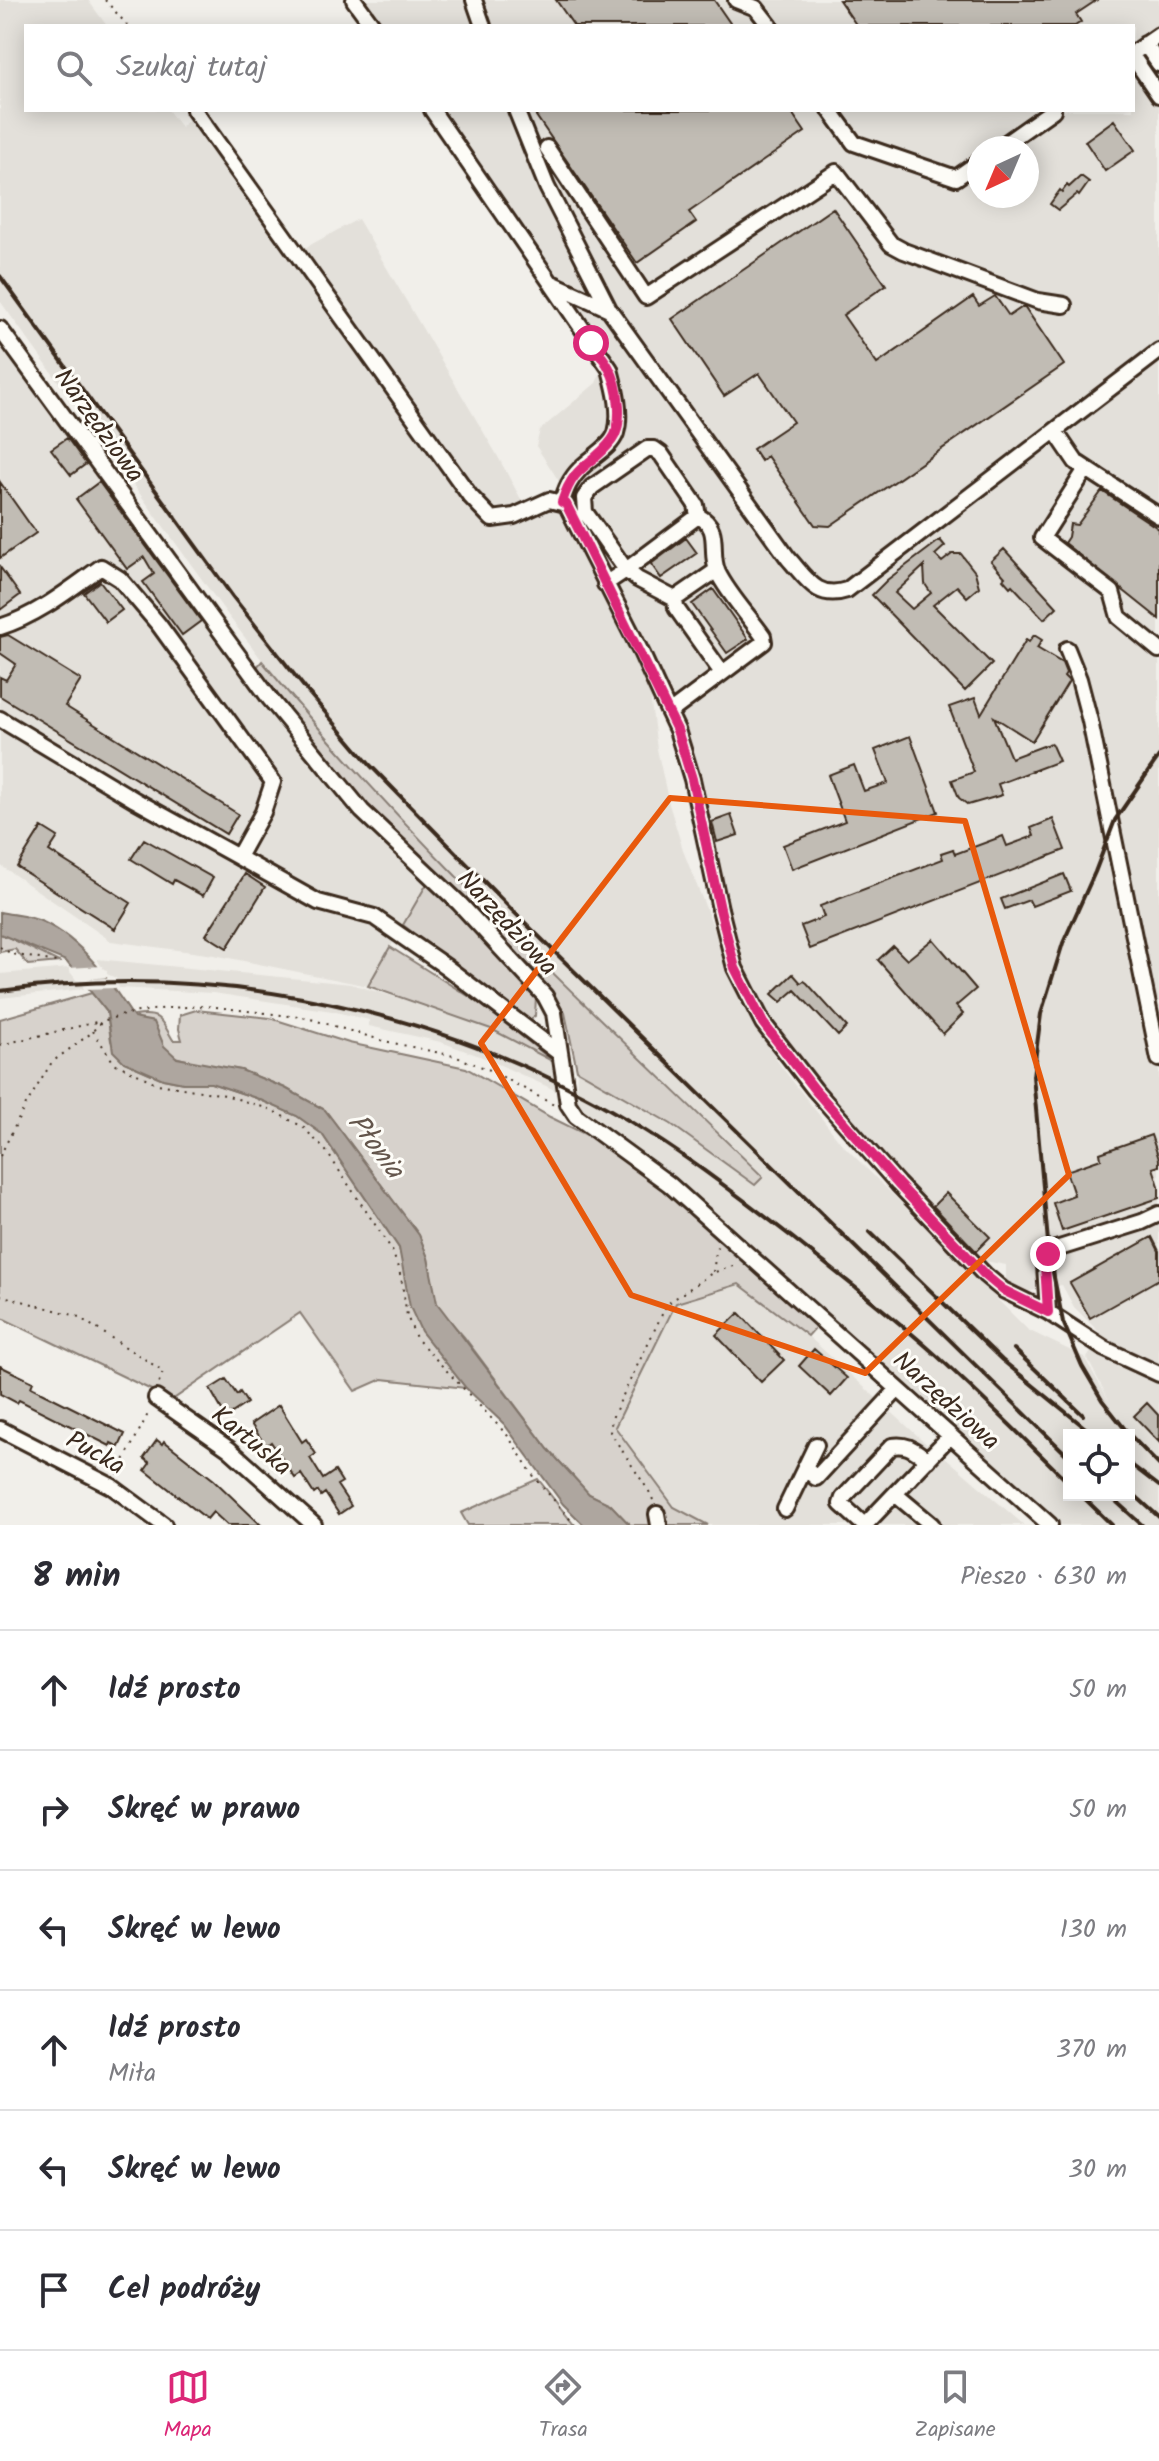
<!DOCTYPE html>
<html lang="pl">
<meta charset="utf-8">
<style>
:root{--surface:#fff;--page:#f2f2f3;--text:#2b2b33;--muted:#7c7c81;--line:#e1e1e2;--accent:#db2777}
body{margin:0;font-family:Kalam,sans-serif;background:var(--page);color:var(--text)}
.controls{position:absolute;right:24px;bottom:24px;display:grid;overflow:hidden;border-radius:0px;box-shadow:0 4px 20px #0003}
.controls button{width:72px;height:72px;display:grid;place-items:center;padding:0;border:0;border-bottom:2px solid var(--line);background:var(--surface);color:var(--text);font:40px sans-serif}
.compass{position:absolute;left:967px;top:136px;width:72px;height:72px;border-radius:50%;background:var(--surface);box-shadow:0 4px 20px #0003;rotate:224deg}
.stop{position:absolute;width:24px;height:24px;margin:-18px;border:6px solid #db2777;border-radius:50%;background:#fff}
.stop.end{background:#db2777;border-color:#fff;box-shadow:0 2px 8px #0008}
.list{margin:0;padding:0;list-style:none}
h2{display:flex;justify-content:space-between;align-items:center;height:104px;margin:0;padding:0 32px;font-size:34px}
h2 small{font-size:26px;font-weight:400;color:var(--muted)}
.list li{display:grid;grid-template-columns:52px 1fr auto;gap:24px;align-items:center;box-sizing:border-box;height:120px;padding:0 32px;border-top:2px solid var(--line)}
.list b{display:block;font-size:30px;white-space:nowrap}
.list p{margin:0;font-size:26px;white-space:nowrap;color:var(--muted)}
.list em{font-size:26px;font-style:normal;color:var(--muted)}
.icon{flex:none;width:44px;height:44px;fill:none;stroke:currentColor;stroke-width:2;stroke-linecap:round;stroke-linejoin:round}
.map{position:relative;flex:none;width:1159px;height:1525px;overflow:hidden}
.search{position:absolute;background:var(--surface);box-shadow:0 4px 20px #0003;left:24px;right:24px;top:24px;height:88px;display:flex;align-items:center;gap:20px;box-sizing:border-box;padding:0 28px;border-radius:0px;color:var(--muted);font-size:30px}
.sheet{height:824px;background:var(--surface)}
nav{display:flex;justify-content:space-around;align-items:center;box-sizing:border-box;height:112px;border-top:2px solid var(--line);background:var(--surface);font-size:22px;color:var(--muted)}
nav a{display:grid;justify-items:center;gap:4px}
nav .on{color:var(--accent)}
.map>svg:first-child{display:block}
.built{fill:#e3e0da;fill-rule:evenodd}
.green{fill:#d7d2cc;stroke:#897e75;stroke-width:2}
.water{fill:#aea69f;stroke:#80746b;stroke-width:2}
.pier{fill:#f1efea}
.building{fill:#c1bcb4;stroke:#3b2a1e;stroke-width:2;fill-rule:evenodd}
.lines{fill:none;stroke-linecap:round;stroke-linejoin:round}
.minor-casing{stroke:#3b2a1e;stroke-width:20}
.path{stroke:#3b2a1e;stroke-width:2;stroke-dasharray:2 6;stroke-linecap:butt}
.minor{stroke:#fdfcf7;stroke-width:14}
.rail{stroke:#3b2a1e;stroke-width:4}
.route{stroke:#db2777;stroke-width:10}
.marked{fill:none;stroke:#e8590c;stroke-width:6;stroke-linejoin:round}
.labels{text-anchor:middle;stroke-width:6;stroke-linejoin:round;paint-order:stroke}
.street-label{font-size:26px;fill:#3b2a1e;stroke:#fdfcf7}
.water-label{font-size:28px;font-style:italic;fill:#63554b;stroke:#fdfcf7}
</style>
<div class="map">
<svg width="1159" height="1525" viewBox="0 0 1159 1525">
<rect width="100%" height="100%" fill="#f1efea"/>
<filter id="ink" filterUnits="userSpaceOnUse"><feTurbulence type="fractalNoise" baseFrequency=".0125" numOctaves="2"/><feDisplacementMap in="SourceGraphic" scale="16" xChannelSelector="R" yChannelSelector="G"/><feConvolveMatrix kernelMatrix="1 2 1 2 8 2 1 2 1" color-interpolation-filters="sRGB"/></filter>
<g filter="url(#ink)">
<path class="built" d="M0 0H88L107 26H26V110H168L181 127 191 118 290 256 358 219 497 455 529 514 551 505 564 510 653 691 651 703 657 749 669 804 684 853 740 994 753 1021 780 1065 841 1143 1028 1330 1084 1357 1111 1404 1087 1358 1102 1335 1074 1307 1062 1285 1025 1292 1006 1280V1265L985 1261 854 1127 795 1055 756 1000 727 909 700 782 689 747 608 572 557 478 536 446 540 430 596 383 610 352 434 110H1133V26H372L353 0H1159V1525H1061L648 1156 594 1124 579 1106 576 1096 577 1070 671 1124 755 1184 762 1177 452 873 340 754 271 672 227 614 0 301ZM979 148H1027V196H979ZM1069 1435H1129V1495H1069Z
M0 320 256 668 434 871 368 986 214 955 111 941 0 865Z
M97 959 351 984 426 1006 491 1029 554 1062 557 1091 485 1058 441 1042 369 1026V1020L332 1011 213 993 119 988 116 978 107 974V970L103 969Z
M69 968 76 980 81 981 84 989 0 998V974Z
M739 1284 808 1336 931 1448 937 1450 1024 1525H708L674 1507 615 1427 676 1303Z"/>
<path class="green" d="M262 661C414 847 591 1009 763 1177L755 1185 671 1124 577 1070 565 1013 534 970 356 797 256 668Z
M428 882 536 996 535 1016 527 1021 403 925Z
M0 933 59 962 28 965 15 949 0 952Z
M390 947 481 1004 554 1062 491 1029 368 986Z
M92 993 107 1012 111 1041 124 1062 163 1079 183 1083H211L256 1098 297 1116 322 1134 399 1248 421 1331 466 1388 382 1379 355 1391 300 1313 172 1400 0 1317V1019Z
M196 1010 270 1018 349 1043 466 1068 550 1117 591 1137 654 1179 813 1322 815 1328 808 1336 739 1284 676 1303 615 1427 674 1507 708 1525H630L610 1504 589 1494 548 1449 464 1337 436 1305 428 1258 419 1235 325 1110 285 1088 241 1070 201 1064 160 1053 150 1030 135 1016C160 1012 161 1020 173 1040H182L179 1029 180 1015Z
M538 1479 574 1525H468L461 1513Z"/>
<path class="water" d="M0 912C14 915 31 916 43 922 84 941 110 982 134 1018L154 1022 164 1046 177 1058 241 1070 285 1088 325 1110 419 1235 428 1258 437 1303 548 1449 589 1494 610 1504 630 1525H584L563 1504 504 1424 466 1388 421 1331 410 1307 399 1248 322 1134 297 1116 256 1098 211 1083H183L163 1079 124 1062 113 1051 107 1012 66 961 0 934Z"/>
<path class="pier" d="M102 966 109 977 87 979 110 978 116 988 84 989 81 981 77 980 69 971V968Z"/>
<path class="building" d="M556 0H714L732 26H574Z
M839 0H1097L1076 14 1081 22 1075 26H857Z
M532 110H790L805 132 689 212 696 222 637 263Z
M1114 120 1135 150 1105 171 1085 141Z
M1081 176 1089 182 1079 196 1077 194 1058 210 1050 204 1060 190 1062 192 1067 185 1069 187Z
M833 208 886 285 843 315 877 364 973 297 979 306 995 296 1009 316 1024 306 1064 365 830 526 815 525 767 456 761 461 753 449 793 422 759 373 724 396 672 319Z
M67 438 86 464 71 475 51 449Z
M0 482 36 533 0 558Z
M99 482 201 621 182 635 143 582 154 574 144 557 127 569 76 499Z
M1102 491 1159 529V619L1064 543 1068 537 1070 524 1077 525Z
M686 538 697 553 661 578 651 564Z
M940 540 945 546 935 555 942 562 952 554H961L975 572 979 587 967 597 957 586 933 605 992 664 965 691 872 595 887 580ZM924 566 925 584 931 593 912 609 895 593Z
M1004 549 1057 607 1044 619 1012 585 1010 587 1003 579 1005 577 991 561Z
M0 567 20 595 0 610Z
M100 581 122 610 106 622 84 593Z
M713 589 748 639 727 653 692 604Z
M8 635 81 680 65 706 238 814 226 834 0 696V677L6 680 16 664 0 653V637Z
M1034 635 1042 640 1037 648 1062 663 1066 673 1064 676 1069 681 1032 741 994 717 1011 758 1051 743 1059 761 998 784 1002 795 968 805 959 798 952 780 974 772 949 707 975 698 981 714 1026 640 1029 642Z
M910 736 938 812 792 869 783 845 845 821 828 775 854 765 864 791 888 783 875 750Z
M731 815 738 835 717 842 712 822Z
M1053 819 1065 850 810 949 801 926 824 917 820 906 943 859 941 853 953 849 955 854 1003 836 1007 846 1034 836 1031 828Z
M42 827 58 837 49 851 131 903 115 929 17 867Z
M144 839 213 878 203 896 174 880 172 884 131 859Z
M245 874 265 887 227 948 206 935Z
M1064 874 1071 891 1032 906 1029 900 1005 909 1001 899Z
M933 939 976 989 956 1006 963 1014 943 1034 878 960 893 946 907 960Z
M793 974 801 983 804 981 807 983 847 1027 838 1036 795 990 781 1002 772 994Z
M1151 1135 1159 1159V1166L1153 1168 1159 1186V1198L1062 1231 1053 1203 1074 1195 1066 1171 1101 1159 1100 1153Z
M946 1193 990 1237 976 1251 933 1206Z
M1152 1237 1159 1251V1279L1090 1318 1070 1283Z
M739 1313 784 1360 761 1382 716 1335Z
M814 1349 847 1378 831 1396 799 1366Z
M0 1366 33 1382 31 1387 125 1434 119 1447 111 1443 110 1446 19 1400 17 1403 0 1394Z
M226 1379 237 1395 240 1392 247 1403 226 1417 210 1389Z
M1147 1403 1159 1416V1442L1134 1416Z
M279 1405 302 1442 306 1439 316 1454 310 1458 323 1479 335 1471 342 1482 337 1485 351 1506 339 1514 325 1493 321 1496 318 1491 314 1494 301 1474 295 1478 271 1442 266 1446 251 1424Z
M157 1440 162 1444 164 1441 214 1480 261 1525H227L213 1512 207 1519 145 1470 150 1463 144 1458Z"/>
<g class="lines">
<g class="minor-casing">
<path id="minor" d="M354 0 373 26
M474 0 483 26
M736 0 756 8 770 26
M1145 44 1159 64
M1133 53 1159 35
M1133 57 1159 95
M194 110 470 496 492 519 514 516 549 500 566 504 642 654 669 713
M432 110 610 369C615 388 622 413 616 433 611 448 591 457 580 469 570 479 566 489 562 502
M516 110 547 187 609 309 788 558C807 579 817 600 847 590L1159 351
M830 110 854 143 956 178 979 162
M547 148 646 297 836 172 891 244 904 251 1038 301 1064 305
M999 148 1053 110
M550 282 609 309
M0 329 270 699 362 811 459 903 545 996 554 1013 568 1104 576 1116 669 1184 1050 1525
M1055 431 1076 462 1159 516
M1086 469 1042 538 1112 592 1119 617 1159 650
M605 584 626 570 585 512 584 498 592 487 647 449H654L661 454 696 505 698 516
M675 599 717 570
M0 627C38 615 69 590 101 567L120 579 159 625 273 782 263 812 238 857 135 800 0 719
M1067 649 1079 679 1090 721 1159 1059
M722 673 676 608 675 599 637 579 626 570 698 516C723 528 708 552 718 573 729 595 749 616 763 636L764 642 669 713 677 730 692 779 720 909 735 968 763 1023 815 1090 898 1184 985 1275 1003 1290 1048 1312
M238 857 318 902 374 917 445 966 559 1053
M1159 1214 1142 1222 1053 1250 1046 1258 1045 1265 1048 1312 1105 1349 1159 1374
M156 1398 229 1449 314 1525
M0 1429 111 1486 164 1525
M806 1469 816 1478 898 1389
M895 1494 932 1525
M785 1509 816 1445
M657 1514 659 1525
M864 1525 841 1504 843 1498 892 1446C908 1443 915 1451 928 1460
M865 1525 950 1436"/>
</g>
<path class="path" d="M105 0 128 26
M0 947 12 954 56 962
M93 1031 114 1063 158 1084 225 1095 269 1109 303 1127 326 1151 392 1250 401 1277 407 1316 416 1338 508 1436 535 1478 575 1525
M0 1045 101 1021
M0 1156 24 1108 52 1062 90 1034 102 1021 131 1013 168 1008 207 1006 307 1018 384 1041 454 1056 490 1070 554 1105
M713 1272 717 1246
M0 1295 77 1316 163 1371 159 1384
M117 1474 149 1412
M653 1500 650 1493 610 1432 612 1418 667 1304 712 1273 736 1265"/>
<use href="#minor" class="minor"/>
<path class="rail" d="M0 276 233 597 308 692 370 765 512 910 1069 1457
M1159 756 1115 820 1095 872 1063 943 1041 1014 1033 1076 1049 1253 1063 1322 1082 1366 1102 1400 1128 1433 1159 1465
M0 991C199 963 408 1002 585 1096 660 1135 726 1186 793 1238 838 1274 884 1309 927 1347 976 1390 1022 1437 1069 1483
M870 1232 1002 1360 1094 1435
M1014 1349 1083 1415
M1129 1463 1159 1486
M1129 1490 1159 1517
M1081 1495 1112 1525
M1109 1495 1142 1525"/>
</g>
</g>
<g class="lines" filter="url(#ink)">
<path class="route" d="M591 343C597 351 605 359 609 368 619 385 624 424 612 440 591 468 575 462 562 502L566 504 578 528 677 730 692 779 720 909 735 968 763 1023 815 1090 898 1184 985 1275 1003 1290 1048 1312 1045 1265 1048 1254"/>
</g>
<path class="marked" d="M670 798 965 821 1069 1175 865 1373 631 1295 481 1043Z"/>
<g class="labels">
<g class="street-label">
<text transform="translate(100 425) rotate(54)" y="9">Narzędziowa</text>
<text transform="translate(508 922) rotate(47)" y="9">Narzędziowa</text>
<text transform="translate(947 1400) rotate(42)" y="9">Narzędziowa</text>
<text transform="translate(252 1440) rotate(39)" y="9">Kartuska</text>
<text transform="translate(96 1452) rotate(29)" y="9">Pucka</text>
</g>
<g class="water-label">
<text transform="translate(377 1145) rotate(53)" y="10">Płonia</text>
</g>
</g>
</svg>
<div class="controls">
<button><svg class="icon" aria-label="locate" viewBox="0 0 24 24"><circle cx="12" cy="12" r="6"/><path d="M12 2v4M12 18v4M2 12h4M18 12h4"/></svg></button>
</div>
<svg class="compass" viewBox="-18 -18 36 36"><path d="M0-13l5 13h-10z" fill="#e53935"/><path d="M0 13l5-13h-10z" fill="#7c7c81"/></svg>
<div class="stop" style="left:591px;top:343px"></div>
<div class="stop end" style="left:1048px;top:1254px"></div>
<div class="search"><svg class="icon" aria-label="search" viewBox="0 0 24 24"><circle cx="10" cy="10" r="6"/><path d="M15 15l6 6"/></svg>Szukaj tutaj</div>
</div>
<section class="sheet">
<h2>8 min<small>Pieszo · 630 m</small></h2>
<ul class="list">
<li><svg class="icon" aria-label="ahead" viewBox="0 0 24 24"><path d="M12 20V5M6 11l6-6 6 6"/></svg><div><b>Idź prosto</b></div><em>50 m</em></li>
<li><svg class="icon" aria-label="right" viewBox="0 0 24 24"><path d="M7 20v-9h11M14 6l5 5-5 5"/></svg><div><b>Skręć w prawo</b></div><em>50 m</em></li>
<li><svg class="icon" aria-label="left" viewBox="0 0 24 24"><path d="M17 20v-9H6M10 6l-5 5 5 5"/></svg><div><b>Skręć w lewo</b></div><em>130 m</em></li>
<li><svg class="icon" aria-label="ahead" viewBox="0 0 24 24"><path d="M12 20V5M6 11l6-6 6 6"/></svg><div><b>Idź prosto</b><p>Miła</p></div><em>370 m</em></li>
<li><svg class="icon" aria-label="left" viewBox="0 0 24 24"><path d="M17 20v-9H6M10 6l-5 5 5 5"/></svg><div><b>Skręć w lewo</b></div><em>30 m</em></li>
<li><svg class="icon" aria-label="arrive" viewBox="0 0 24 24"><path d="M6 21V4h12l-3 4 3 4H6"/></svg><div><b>Cel podróży</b></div></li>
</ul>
</section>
<nav>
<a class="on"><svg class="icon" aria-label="map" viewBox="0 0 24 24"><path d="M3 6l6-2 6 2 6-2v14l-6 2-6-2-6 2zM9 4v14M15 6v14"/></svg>Mapa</a>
<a><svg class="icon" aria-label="directions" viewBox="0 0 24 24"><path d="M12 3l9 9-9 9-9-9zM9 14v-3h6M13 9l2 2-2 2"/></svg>Trasa</a>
<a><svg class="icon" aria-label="saved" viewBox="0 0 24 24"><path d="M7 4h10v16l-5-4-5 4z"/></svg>Zapisane</a>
</nav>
